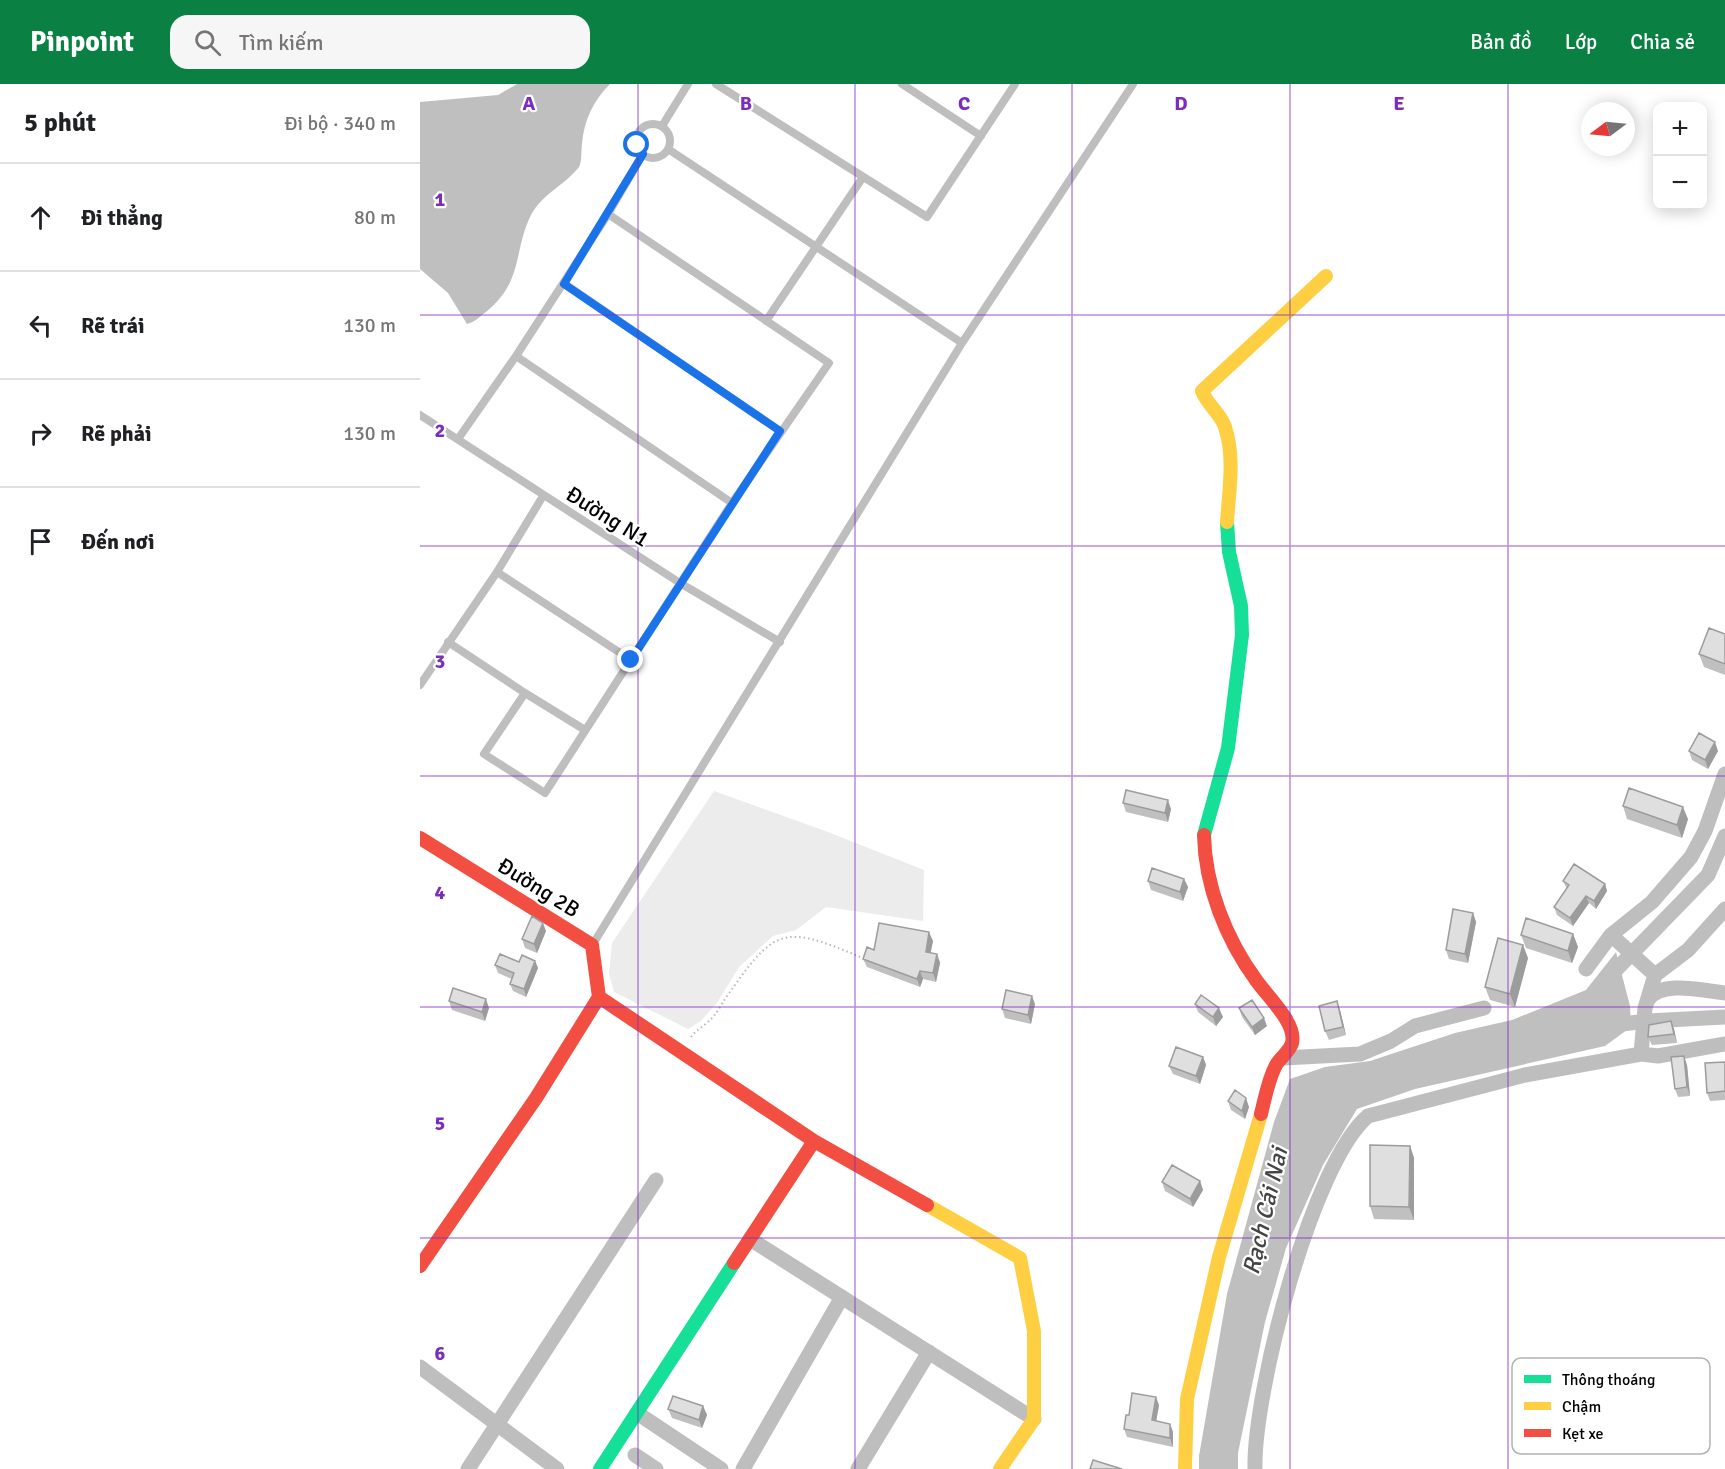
<!DOCTYPE html>
<html lang="vi">
<meta charset="utf-8">
<style>
:root{--surface:#fff;--page:#f6f6f6;--text:#202124;--muted:#757577;--line:#e0e0e0;--accent:#0b8043}
body{margin:0;font-family:Signika,sans-serif;background:var(--page);color:var(--text)}
.controls{position:absolute;right:18px;top:18px;display:grid;overflow:hidden;border-radius:12px;box-shadow:0 3px 15px #0003}
.controls button{width:54px;height:54px;display:grid;place-items:center;padding:0;border:0;border-bottom:2px solid var(--line);background:var(--surface);color:var(--text);font:30px sans-serif}
.compass{position:absolute;left:1161px;top:18px;width:54px;height:54px;border-radius:50%;background:var(--surface);box-shadow:0 3px 15px #0003;rotate:254deg}
.stop{position:absolute;width:18px;height:18px;margin:-14px;border:4px solid #1a73e8;border-radius:50%;background:#fff}
.stop.end{background:#1a73e8;border-color:#fff;box-shadow:0 2px 6px #0008}
.list{margin:0;padding:0;list-style:none}
h2{display:flex;justify-content:space-between;align-items:center;height:78px;margin:0;padding:0 24px;font-size:26px}
h2 small{font-size:20px;font-weight:400;color:var(--muted)}
.list li{display:grid;grid-template-columns:39px 1fr auto;gap:18px;align-items:center;box-sizing:border-box;height:108px;padding:0 24px;border-top:2px solid var(--line)}
.list b{display:block;font-size:22px;white-space:nowrap}
.list em{font-size:20px;font-style:normal;color:var(--muted)}
.icon{flex:none;width:33px;height:33px;fill:none;stroke:currentColor;stroke-width:2;stroke-linecap:round;stroke-linejoin:round}
.map{position:relative;flex:none;width:1305px;height:1385px;overflow:hidden}
header{display:flex;align-items:center;gap:36px;box-sizing:border-box;height:84px;padding:0 30px;background:var(--accent);color:#fff}
header strong{font-size:28px}
nav{display:flex;gap:33px;margin-inline-start:auto;font-size:21px}
.search{width:420px;height:54px;background:var(--page);display:flex;align-items:center;gap:15px;box-sizing:border-box;padding:0 21px;border-radius:18px;color:var(--muted);font-size:22px}
main{display:flex}
aside{flex:1;background:var(--surface)}
.map>svg:first-child{display:block}
.green{fill:#ececec}
.water{fill:#bfbfbf}
.lines{fill:none;stroke-linecap:round;stroke-linejoin:round}
.canal{stroke:#bfbfbf;stroke-width:15}
.path{stroke:#b9b9b9;stroke-width:2;stroke-dasharray:1.5 3;stroke-linecap:butt}
.lane{stroke:#bebebe;stroke-width:8}
.street{stroke:#bebebe;stroke-width:15}
.fast{stroke:#16e098;stroke-width:14}
.slow{stroke:#ffcf43;stroke-width:14}
.jam{stroke:#f24e42;stroke-width:14}
.wall{fill:#c0c0c0}
.shaded-wall{fill:#9c9c9c}
.building{fill:#dfdfdf;stroke:#9c9c9c;stroke-width:1.5}
.route{stroke:#1a73e8;stroke-width:8}
.grid{fill:none;stroke:#7b2cbf;stroke-width:1.5;stroke-opacity:0.55}
.labels{text-anchor:middle;stroke-width:4.5;stroke-linejoin:round;paint-order:stroke}
.street-label{font-size:22px;fill:#000;stroke:#fff}
.water-label{font-size:24px;font-style:italic;fill:#444;stroke:#fff}
.key{fill:#fff;stroke:#b2b2b2;stroke-width:1.5}
.key-label{font-size:16px;fill:#000}
.grid-label{font-size:20px;text-anchor:middle;font-weight:bold;fill:#7b2cbf;stroke:#fff;stroke-width:4.5;stroke-linejoin:round;paint-order:stroke}
</style>
<header>
<strong>Pinpoint</strong>
<div class="search"><svg class="icon" aria-label="search" viewBox="0 0 24 24"><circle cx="10" cy="10" r="6"/><path d="M15 15l6 6"/></svg>Tìm kiếm</div>
<nav><a>Bản đồ</a><a>Lớp</a><a>Chia sẻ</a></nav>
</header>
<main>
<aside>
<h2>5 phút<small>Đi bộ · 340 m</small></h2>
<ul class="list">
<li><svg class="icon" aria-label="ahead" viewBox="0 0 24 24"><path d="M12 20V5M6 11l6-6 6 6"/></svg><div><b>Đi thẳng</b></div><em>80 m</em></li>
<li><svg class="icon" aria-label="left" viewBox="0 0 24 24"><path d="M17 20v-9H6M10 6l-5 5 5 5"/></svg><div><b>Rẽ trái</b></div><em>130 m</em></li>
<li><svg class="icon" aria-label="right" viewBox="0 0 24 24"><path d="M7 20v-9h11M14 6l5 5-5 5"/></svg><div><b>Rẽ phải</b></div><em>130 m</em></li>
<li><svg class="icon" aria-label="arrive" viewBox="0 0 24 24"><path d="M6 21V4h12l-3 4 3 4H6"/></svg><div><b>Đến nơi</b></div></li>
</ul>
</aside>
<div class="map">
<svg width="1305" height="1385" viewBox="0 0 1305 1385">
<rect width="100%" height="100%" fill="#fff"/>
<path class="green" d="M294 707 408 748 504 786 503 837 406 823 376 846 353 852 319 883 297 919 281 937 268 945 194 908 189 890 192 859Z"/>
<path class="water" d="M97 0H190C173 17 164 36 162 60 161 67 162 78 159 83 145 101 122 110 111 131 93 167 104 197 66 228 59 233 55 238 47 240L28 209 0 185V18L78 11Z
M1196 868 1210 922 1211 943 1185 962 995 1005 937 1025 903 1081 866 1164 845 1238 818 1369V1385H779V1372L807 1210 854 1038 870 995 905 983 950 977 1035 949 1092 936 1166 906Z"/>
<g class="lines">
<path class="canal" d="M1186 896 1288 791 1305 752
M1193 941 1228 937 1305 933
M215 1371 236 1385"/>
<path class="path" d="M271 953C277 945 286 941 292 934 297 929 301 921 305 915 354 845 361 839 440 873"/>
<path class="lane" d="M296 0 507 133 595 0
M482 0 561 52
M216 57a17 17 0 1 1 34 0a17 17 0 1 1-34 0Z
M242 42 268 0
M248 65 542 259
M188 130 223 70
M145 200 360 347
M346 237 443 93
M96 272 312 419
M0 331 260 499 360 558
M77 488 211 576
M28 558 105 609 64 670 125 709 312 419 409 279 188 130 96 272 38 355
M0 601 77 488 123 412
M105 609 165 646
M173 860 542 259 713 0"/>
<path class="street" d="M1191 851 1235 891 1225 924 1221 970
M1166 885 1191 851 1232 818 1271 773 1285 747 1305 690
M1235 891 1268 866 1305 825
M1227 917C1240 895 1284 907 1305 909
M863 974 940 970 971 957 995 942 1064 924
M330 1155 614 1335
M0 1283 137 1385
M217 1329 301 1385
M48 1385 236 1096
M323 1385 422 1213
M438 1385 509 1268
M835 1385C833 1310 892 1079 948 1032L1105 991 1221 970 1238 972 1305 960"/>
<path class="fast" d="M784 751 808 664 822 551 821 522 809 468 807 438
M180 1385 314 1179"/>
<path class="slow" d="M807 438C809 407 815 373 805 343 800 328 787 321 782 307L906 192
M507 1121 600 1174 614 1247V1335L580 1385
M765 1385 767 1315 799 1173 841 1030"/>
<path class="jam" d="M784 751C785 802 806 855 836 896 846 911 877 939 872 959 870 967 860 974 856 981 848 996 845 1014 841 1030
M0 754 172 861 179 913
M179 913 394 1057 507 1121
M314 1179 394 1057
M0 1182 116 1014 179 913"/>
</g>
<path class="wall" d="M1305 550V591L1284 583 1279 570Z
M1269 667H1298L1288 685 1272 676Z
M703 719 751 725 748 738 706 728Z
M1203 722 1268 735 1262 754 1207 735Z
M764 795 768 803 763 817 731 806 728 797Z
M1143 797 1185 800 1187 807 1176 825 1169 819 1153 842 1137 831 1134 823 1147 805Z
M1053 829 1056 838 1048 879 1029 875 1026 866Z
M126 847 117 869 105 864 102 855Z
M1153 850 1158 863 1152 879 1106 864 1101 851Z
M513 857 510 869 517 870 520 879 516 898 503 895 500 903 447 883 443 875 454 866Z
M1108 874 1095 923 1070 916 1065 903Z
M115 877 118 884 106 913 93 907 90 900 92 895 78 889 75 881Z
M29 917 69 924 65 937 32 926Z
M615 920 611 940 585 934 582 925Z
M775 920 803 933 796 942 778 928Z
M819 924 847 942 835 951 822 933Z
M920 926 926 951 909 956 905 947Z
M1254 945 1257 959 1232 961 1228 953Z
M783 973 786 981 780 1000 753 990 749 982Z
M1305 978V1016L1290 1017 1287 1009Z
M1267 981 1270 1012 1258 1013 1255 1005Z
M808 1017 829 1023 825 1035 811 1026Z
M990 1062 994 1074V1136L954 1135 950 1122Z
M780 1097 783 1106 773 1123 745 1107 742 1098Z
M739 1321 736 1337 750 1340 753 1348V1363L707 1353 704 1345 709 1331Z
M283 1322 287 1331 282 1344 252 1334 248 1325Z"/>
<path class="shaded-wall" d="M1295 658 1298 667 1288 685 1285 676Z
M748 716 751 725 748 738 745 729Z
M1263 723 1268 735 1262 754 1257 741Z
M764 795 768 803 763 817 760 808Z
M1185 800 1187 807 1176 825 1174 817Z
M1166 812 1169 819 1153 842 1150 834Z
M1053 829 1056 838 1048 879 1045 870Z
M123 839 126 847 117 869 114 860Z
M509 848 513 857 509 877 506 868Z
M1153 850 1158 863 1152 879 1148 867Z
M1103 861 1108 874 1095 923 1090 910Z
M517 870 520 879 516 898 513 889Z
M115 877 118 884 106 913 104 905Z
M500 887 503 895 500 903 497 895Z
M612 912 615 920 611 940 608 931Z
M66 915 69 924 65 937 62 928Z
M917 917 920 926 926 951 923 943Z
M799 924 803 933 796 942 793 933Z
M844 934 847 942 835 951 832 943Z
M1251 937 1254 945 1257 959 1254 950Z
M1264 972 1267 981 1270 1012 1267 1003Z
M783 973 786 981 780 1000 776 992Z
M826 1014 829 1023 825 1035 822 1027Z
M990 1062 994 1074V1136L989 1123Z
M780 1097 783 1106 773 1123 770 1115Z
M736 1313 739 1321 735 1344 732 1336Z
M283 1322 287 1331 282 1344 279 1336Z
M750 1340 753 1348V1363L750 1354Z"/>
<path class="building" d="M1289 544 1305 550V580L1279 570Z
M1279 649 1295 658 1285 676 1269 667Z
M1209 704 1263 723 1257 741 1203 722Z
M706 706 748 716 745 729 703 719Z
M1154 780 1185 800 1174 817 1166 812 1150 834 1134 823 1149 801 1143 797Z
M732 784 764 795 760 808 728 797Z
M1033 825 1053 829 1045 870 1026 866Z
M112 832 123 839 114 860 102 855Z
M1106 834 1153 850 1148 867 1101 851Z
M459 839 509 848 506 868 517 870 513 889 500 887 497 895 443 875 447 863 454 866Z
M1078 854 1103 861 1090 910 1065 903Z
M80 870 99 878 102 871 115 877 104 905 90 900 94 889 75 881Z
M33 904 66 915 62 928 29 917Z
M586 906 612 912 608 931 582 925Z
M781 911 799 924 793 933 775 920Z
M832 916 844 934 832 943 819 924Z
M917 917 923 943 905 947 899 922Z
M1251 937 1254 950 1228 953 1229 941Z
M756 963 783 973 776 992 749 982Z
M1264 972 1267 1003 1255 1005 1251 973Z
M1305 978V1007L1287 1009 1285 979Z
M815 1006 826 1014 822 1027 808 1017Z
M950 1061 990 1062 989 1123 950 1122Z
M752 1081 780 1097 770 1115 742 1098Z
M712 1309 736 1313 732 1336 750 1340V1354L704 1345 706 1331H709Z
M253 1312 283 1322 279 1336 248 1325Z
M673 1376 702 1385H670Z"/>
<g class="lines">
<path class="route" d="M211 576 360 347 144 200 223 70 217 61"/>
</g>
<path class="grid" d="M218 0V1385M435 0V1385M652 0V1385M870 0V1385M1088 0V1385M0 231H1305M0 462H1305M0 692H1305M0 923H1305M0 1154H1305"/>
<g class="labels">
<g class="street-label">
<text transform="translate(188 432) rotate(32)" y="8">Đường N1</text>
<text transform="translate(119 803) rotate(32)" y="8">Đường 2B</text>
</g>
<g class="water-label">
<text transform="translate(845 1127) rotate(-77)" y="8">Rạch Cái Nai</text>
</g>
</g>
<rect x="1092" y="1274" width="198" height="96" rx="9" class="key"/>
<rect x="1104" y="1291" width="27" height="8" fill="#16e098"/>
<rect x="1104" y="1318" width="27" height="8" fill="#ffcf43"/>
<rect x="1104" y="1345" width="27" height="8" fill="#f24e42"/>
<g class="key-label">
<text x="1142" y="1301">Thông thoáng</text>
<text x="1142" y="1328">Chậm</text>
<text x="1142" y="1355">Kẹt xe</text>
</g>
<g class="grid-label">
<text x="109" y="26">A</text>
<text x="326" y="26">B</text>
<text x="544" y="26">C</text>
<text x="761" y="26">D</text>
<text x="979" y="26">E</text>
<text x="20" y="122">1</text>
<text x="20" y="353">2</text>
<text x="20" y="584">3</text>
<text x="20" y="815">4</text>
<text x="20" y="1046">5</text>
<text x="20" y="1276">6</text>
</g>
</svg>
<div class="controls">
<button>+</button>
<button>−</button>
</div>
<svg class="compass" viewBox="-18 -18 36 36"><path d="M0-13l5 13h-10z" fill="#e53935"/><path d="M0 13l5-13h-10z" fill="#757577"/></svg>
<div class="stop" style="left:217px;top:61px"></div>
<div class="stop end" style="left:211px;top:576px"></div>
</div>
</main>
